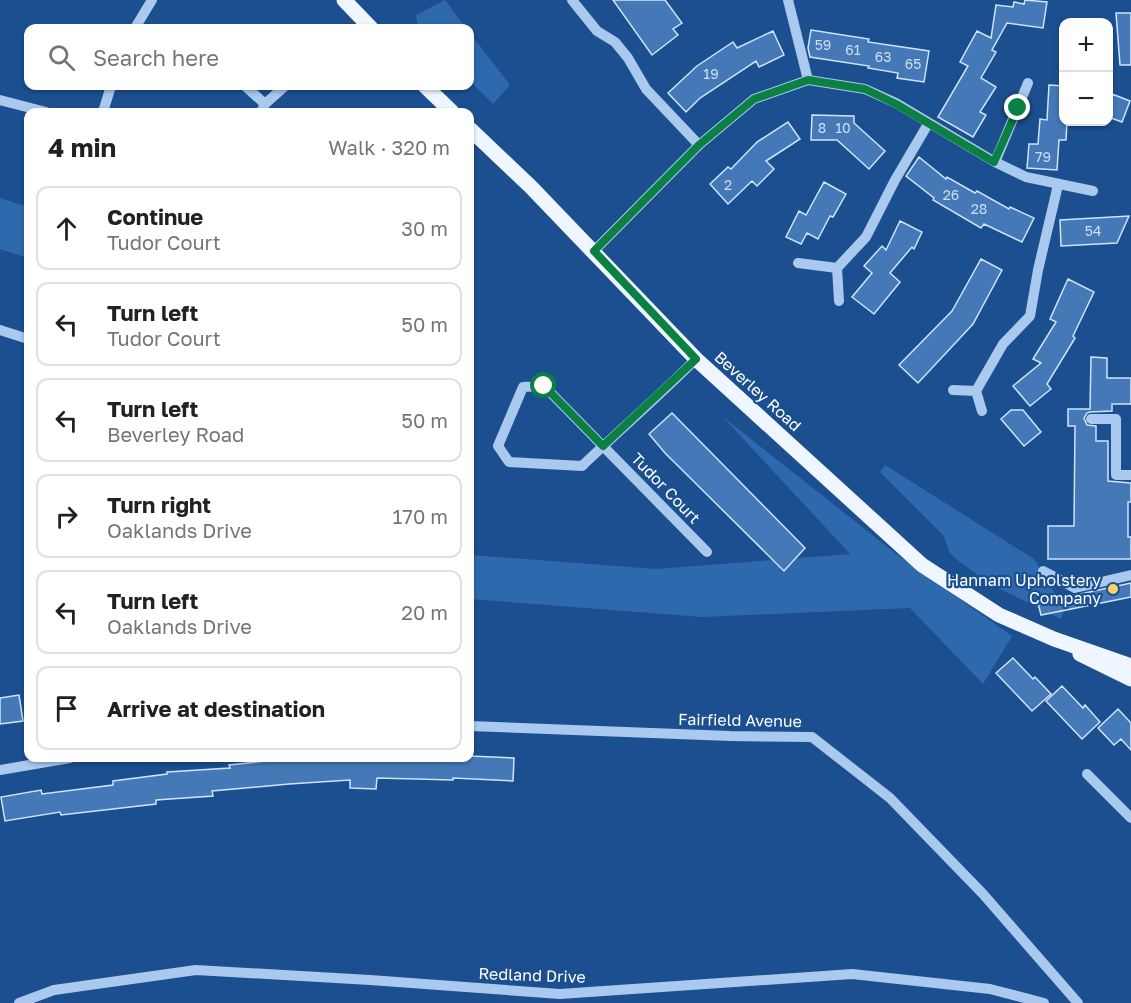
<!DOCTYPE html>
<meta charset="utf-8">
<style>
:root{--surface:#fff;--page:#f6f6f6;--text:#202124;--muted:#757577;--line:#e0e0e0}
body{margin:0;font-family:"Golos Text",sans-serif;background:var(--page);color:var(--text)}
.controls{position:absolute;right:18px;top:18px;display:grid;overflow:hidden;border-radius:12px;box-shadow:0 2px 4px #0004}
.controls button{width:54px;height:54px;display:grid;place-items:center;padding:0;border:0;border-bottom:2px solid var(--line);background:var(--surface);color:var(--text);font:30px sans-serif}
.stop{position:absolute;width:18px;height:18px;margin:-14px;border:4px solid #0b8043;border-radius:50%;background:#fff}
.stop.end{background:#0b8043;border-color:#fff;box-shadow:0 2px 6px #0008}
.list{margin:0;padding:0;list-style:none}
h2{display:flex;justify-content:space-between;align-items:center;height:78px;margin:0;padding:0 24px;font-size:26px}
h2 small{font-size:20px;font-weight:400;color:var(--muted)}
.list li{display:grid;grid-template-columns:39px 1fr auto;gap:18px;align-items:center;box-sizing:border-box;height:84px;margin:0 12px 12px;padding:0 12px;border:2px solid var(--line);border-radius:12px}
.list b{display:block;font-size:22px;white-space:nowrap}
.list p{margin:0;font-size:20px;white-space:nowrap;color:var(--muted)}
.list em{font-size:20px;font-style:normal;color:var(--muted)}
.icon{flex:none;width:33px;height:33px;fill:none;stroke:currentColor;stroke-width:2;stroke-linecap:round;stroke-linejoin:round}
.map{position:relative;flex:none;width:1131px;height:1003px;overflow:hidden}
.search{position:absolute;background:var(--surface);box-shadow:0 2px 4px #0004;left:24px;top:24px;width:450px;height:66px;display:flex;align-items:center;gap:15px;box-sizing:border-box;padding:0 21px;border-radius:12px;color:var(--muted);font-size:22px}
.panel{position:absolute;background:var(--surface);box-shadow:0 2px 4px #0004;left:24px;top:108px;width:450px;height:654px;border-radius:12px}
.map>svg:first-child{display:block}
.green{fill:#2e69ad}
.building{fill:#4478b7;stroke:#cfe3fa;stroke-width:1.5}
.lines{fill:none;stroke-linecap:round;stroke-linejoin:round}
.minor{stroke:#a9c9ee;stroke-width:10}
.major{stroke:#f0f6ff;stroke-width:15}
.route{stroke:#0b8043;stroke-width:8}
.poi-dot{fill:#ffd166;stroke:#1b4f8f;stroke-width:2}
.labels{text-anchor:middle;stroke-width:4.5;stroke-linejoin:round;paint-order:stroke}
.number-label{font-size:14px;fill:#d0dded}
.street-label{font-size:16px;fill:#fff;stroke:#1b4f8f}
.poi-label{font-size:16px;fill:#fff;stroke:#1b4f8f;text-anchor:end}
</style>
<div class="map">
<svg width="1131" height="1003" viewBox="0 0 1131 1003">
<rect width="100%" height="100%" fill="#1b4f8f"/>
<path class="green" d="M445 0 466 28H418L416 15Z
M470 33 510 85 493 104 470 81Z
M0 198 28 207V258L0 249Z
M723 417 900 557 1012 636 983 684 910 608 702 617 470 599V555L656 569 850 554Z
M885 465 1034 559 1064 609 1061 619 992 585 960 562 949 552 944 536 880 472Z"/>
<path class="building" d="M613 0H665L682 23 673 29 678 35 652 55Z
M1025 0 1047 2 1043 28 1007 23 992 50 996 52 981 78 996 87 980 112 986 115 973 137 938 117 968 66 960 62 977 31 991 38 996 5 1013 7 1014 2 1024 4Z
M1116 13H1131V65H1120Z
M811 30 869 39 868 42 929 51 924 82 897 78 898 73 868 68 869 66 810 57 808 48Z
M773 31 784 55 759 67 756 61 700 98 686 112 668 93 697 66 733 42 737 48Z
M1049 85 1064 86V122H1067L1066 140H1059L1057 170 1027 168 1029 144H1038L1040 119 1047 120Z
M1112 94 1130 101 1122 122 1108 117V104Z
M812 115 854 116V123L885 151 869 169 837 140H811Z
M788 122 800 139 766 161 774 169 757 186 752 181 728 204 710 184 728 167 731 169 757 142Z
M919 157 946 179 947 177 975 193 977 191 1009 209 1010 207 1034 218 1022 242 984 224 981 228 933 200 934 198 906 176Z
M824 182 846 194 833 217 830 216 818 239 807 233 801 244 786 237 799 211 806 215Z
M1129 216 1117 243 1061 246 1060 220Z
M900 221 922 232 914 249 912 247 890 273 900 282 874 314 852 297 872 273 864 266 882 246 886 250Z
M981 259 1002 270 973 324 918 383 899 365 952 311Z
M1068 279 1094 292 1073 336 1075 338 1047 384 1051 389 1030 406 1013 386 1041 363 1033 359 1056 322 1050 319Z
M1091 357 1107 358V378H1131V404H1112V411L1090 412 1087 413 1084 418 1087 425 1096 426V441H1108V481L1131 483V502H1128V537H1131V559H1048V526H1074L1075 426H1068V409H1090Z
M1011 410H1023L1041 432 1024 446 1001 419Z
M672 413 805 548 784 571 665 453 649 434Z
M1131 583V597L1041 615 1038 603Z
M1013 658 1033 679 1035 677 1051 694 1032 711 996 673Z
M1062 686 1083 708 1085 705 1100 722 1082 739 1046 701Z
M19 695 23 721 0 724V698Z
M1118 709 1131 723V750L1121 739 1114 745 1098 728Z
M470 756 514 758 513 781 453 778V780L377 778 376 789 350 788V780L289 784 212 791 213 796 156 800V804L61 815 60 812 5 821 1 797 41 790 42 794 113 785V781L167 774V772L230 768 229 765 276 760 320 758 415 760V758L466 759Z"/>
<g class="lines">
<path class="minor" d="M572 0 597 31 615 42 628 58 646 89 699 145
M788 0 808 80
M135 28 152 0
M245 86 265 104
M0 100 46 112
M103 112 111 86
M261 112 265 104 285 86
M995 162 1028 83
M594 251 699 145 754 99 808 80 865 89 896 103 995 162 1026 177 1093 191
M798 263 837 268 839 301
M837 268 866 237 895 180 928 124
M0 330 28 339
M696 359C659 396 620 430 582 466L509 462 498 446 523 387 544 386 707 552
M953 390 976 391 982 411
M976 391 1003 344 1030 316 1038 270 1058 185
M1091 419H1116V475H1131
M1043 571 1075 588 1131 575
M470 726 730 736 812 737 890 798 983 894 1078 1003
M0 770 70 758
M1087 774 1131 818
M19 1003 54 990 196 970 370 980 560 994 852 974 990 989 1044 1003"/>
<path class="major" d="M344 0 371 28
M425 86 452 112
M470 129 531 187 696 359 922 565 999 615 1054 639 1131 666
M1080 654 1131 679"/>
</g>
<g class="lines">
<path class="route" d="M544 386 603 446 696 359 594 251 699 145 754 99 808 80 865 89 896 104 994 162 1018 108"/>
</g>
<circle class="poi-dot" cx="1113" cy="589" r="6"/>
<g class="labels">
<g class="number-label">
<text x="823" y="50">59</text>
<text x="853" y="55">61</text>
<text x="883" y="62">63</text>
<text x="913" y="69">65</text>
<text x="711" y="79">19</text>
<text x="822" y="133">8</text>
<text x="843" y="133">10</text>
<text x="1043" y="162">79</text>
<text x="728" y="190">2</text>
<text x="951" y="200">26</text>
<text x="979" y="214">28</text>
<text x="1093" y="236">54</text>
</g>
<g class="street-label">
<text transform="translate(758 391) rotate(42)" y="6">Beverley Road</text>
<text transform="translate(666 488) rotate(46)" y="6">Tudor Court</text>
<text transform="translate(740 720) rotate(1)" y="6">Fairfield Avenue</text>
<text transform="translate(532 975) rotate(2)" y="6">Redland Drive</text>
</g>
<g class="poi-label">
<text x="1101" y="586">Hannam Upholstery<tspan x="1101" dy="18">Company</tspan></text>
</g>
</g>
</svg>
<div class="controls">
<button>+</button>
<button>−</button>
</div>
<div class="stop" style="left:544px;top:386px"></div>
<div class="stop end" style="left:1018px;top:108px"></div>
<div class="search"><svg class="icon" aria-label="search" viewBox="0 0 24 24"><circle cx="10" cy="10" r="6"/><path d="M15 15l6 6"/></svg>Search here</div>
<section class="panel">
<h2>4 min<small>Walk · 320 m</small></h2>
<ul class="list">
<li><svg class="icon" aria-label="ahead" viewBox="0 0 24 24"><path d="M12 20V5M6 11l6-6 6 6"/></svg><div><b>Continue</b><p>Tudor Court</p></div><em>30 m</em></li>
<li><svg class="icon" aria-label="left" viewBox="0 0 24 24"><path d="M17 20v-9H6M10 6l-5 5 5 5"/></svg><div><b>Turn left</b><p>Tudor Court</p></div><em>50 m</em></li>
<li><svg class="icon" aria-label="left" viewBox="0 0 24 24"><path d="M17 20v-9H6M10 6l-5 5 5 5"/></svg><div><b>Turn left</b><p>Beverley Road</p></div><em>50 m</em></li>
<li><svg class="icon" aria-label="right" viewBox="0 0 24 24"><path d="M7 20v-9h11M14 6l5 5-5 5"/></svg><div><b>Turn right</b><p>Oaklands Drive</p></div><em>170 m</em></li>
<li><svg class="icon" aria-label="left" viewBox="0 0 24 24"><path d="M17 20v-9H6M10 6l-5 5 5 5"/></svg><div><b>Turn left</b><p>Oaklands Drive</p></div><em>20 m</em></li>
<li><svg class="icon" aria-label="arrive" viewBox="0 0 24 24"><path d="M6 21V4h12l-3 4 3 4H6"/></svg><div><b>Arrive at destination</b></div></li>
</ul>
</section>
</div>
